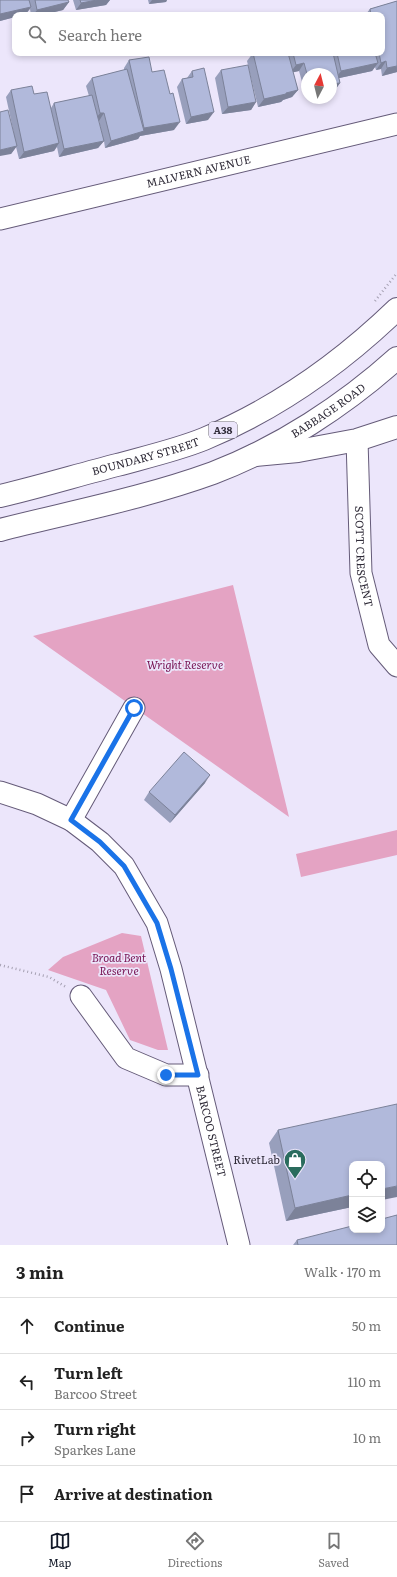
<!DOCTYPE html>
<meta charset="utf-8">
<style>
:root{--surface:#fff;--page:#f6f6f6;--text:#222;--muted:#767676;--line:#e0e0e0;--accent:#111827}
body{margin:0;font-family:Literata,serif;background:var(--page);color:var(--text)}
.controls{position:absolute;right:12px;bottom:12px;display:grid;overflow:hidden;border-radius:8px;box-shadow:0 2px 6px #0003}
.controls button{width:36px;height:36px;display:grid;place-items:center;padding:0;border:0;border-bottom:1px solid var(--line);background:var(--surface);color:var(--text);font:20px sans-serif}
.compass{position:absolute;left:301px;top:68px;width:36px;height:36px;border-radius:50%;background:var(--surface);box-shadow:0 2px 6px #0003;rotate:7deg}
.stop{position:absolute;width:12px;height:12px;margin:-9px;border:3px solid #1a73e8;border-radius:50%;background:#fff}
.stop.end{background:#1a73e8;border-color:#fff;box-shadow:0 1px 4px #0008}
.list{margin:0;padding:0;list-style:none}
h2{display:flex;justify-content:space-between;align-items:center;height:52px;margin:0;padding:0 16px;font-size:17px}
h2 small{font-size:13px;font-weight:400;color:var(--muted)}
.list li{display:grid;grid-template-columns:26px 1fr auto;gap:12px;align-items:center;box-sizing:border-box;height:56px;padding:0 16px;border-top:1px solid var(--line)}
.list b{display:block;font-size:15px;white-space:nowrap}
.list p{margin:0;font-size:13px;white-space:nowrap;color:var(--muted)}
.list em{font-size:13px;font-style:normal;color:var(--muted)}
.icon{flex:none;width:22px;height:22px;fill:none;stroke:currentColor;stroke-width:2;stroke-linecap:round;stroke-linejoin:round}
.map{position:relative;flex:none;width:397px;height:1245px;overflow:hidden}
.search{position:absolute;background:var(--surface);box-shadow:0 2px 6px #0003;left:12px;right:12px;top:12px;height:44px;display:flex;align-items:center;gap:10px;box-sizing:border-box;padding:0 14px;border-radius:8px;color:var(--muted);font-size:15px}
.sheet{height:276px;background:var(--surface)}
nav{display:flex;justify-content:space-around;align-items:center;box-sizing:border-box;height:56px;border-top:1px solid var(--line);background:var(--surface);font-size:11px;color:var(--muted)}
nav a{display:grid;justify-items:center;gap:2px}
nav .on{color:var(--accent)}
.map>svg:first-child{display:block}
.green{fill:#e4a3c3}
.lines{fill:none;stroke-linecap:round;stroke-linejoin:round}
.minor-casing{stroke:#655b79;stroke-width:23}
.major-casing{stroke:#655b79;stroke-width:24}
.highway-casing{stroke:#655b79;stroke-width:24}
.path{stroke:#a5a0b2;stroke-width:2.5;stroke-dasharray:1 3;stroke-linecap:butt}
.minor{stroke:#fff;stroke-width:21}
.major{stroke:#fff;stroke-width:22}
.highway{stroke:#fff;stroke-width:22}
.wall{fill:#989fbc;fill-rule:evenodd}
.shaded-wall{fill:#7c8299}
.building{fill:#b1b9db;stroke:#7c8299}
.route{stroke:#1a73e8;stroke-width:5}
.labels{text-anchor:middle;stroke-width:3.5;stroke-linejoin:round;paint-order:stroke}
.shield{fill:#ece6fb;stroke:#686473;stroke-width:1}
.shield-label{font-size:10px;font-weight:bold;fill:#302c39}
.street-label{font-size:11px;fill:#302c39;stroke:#ece6fb}
.park-label{font-size:11px;font-style:italic;fill:#771252;stroke:#ece6fb}
.poi-label{font-size:11px;fill:#302c39;stroke:#ece6fb;text-anchor:end}
</style>
<div class="map">
<svg width="397" height="1245" viewBox="0 0 397 1245">
<rect width="100%" height="100%" fill="#ece6fb"/>
<path class="green" d="M233 585 289 817 33 636Z
M397 830V855L301 877 296 854Z
M122 933 141 936 168 1050H158L130 1040 106 990 48 970 63 957Z"/>
<g class="lines">
<g class="minor-casing">
<g id="minor">
<path id="s1" d="M0 219 397 124"/>
<path id="s2" d="M357 440 361 573 379 645 397 666"/>
<path id="s3" d="M0 792 37 804 71 820 100 842 124 866 157 923 171 969 239 1245"/>
<path d="M71 820 134 708"/>
<path d="M81 996 126 1058 166 1075H198"/>
</g>
</g>
<g class="major-casing">
<path id="major" d="M255 455 298 451 357 440 397 427"/>
</g>
<g class="highway-casing">
<g id="highway">
<path id="s4" d="M0 496C39 487 78 475 117 465 146 457 177 450 204 439 276 409 341 363 397 309"/>
<path id="s5" d="M0 530C71 512 144 498 213 473 279 448 345 405 397 358"/>
</g>
</g>
<path class="path" d="M375 301 397 273
M0 965 49 977 66 987"/>
<use href="#minor" class="minor"/>
<use href="#major" class="major"/>
<use href="#highway" class="highway"/>
</g>
<path class="wall" d="M0 0H68L69 2 63 10 42 15H31L30 9 25 15H15V17L0 21Z
M73 0H110L106 5 76 10Z
M148 0H167L166 2 149 4Z
M397 1V72L382 76 381 69 376 70 375 67 372 71 339 78 340 83 335 90 331 91V74H307V95L306 96 299 71 293 72 298 90 292 97 283 100 281 102 258 107 247 61 253 53H382V15H365L370 9Z
M129 60 152 72 174 130 140 136 138 139 105 148 104 141 98 148 59 157 57 147 54 151 19 159 16 147 11 154 14 134 6 97 11 90 34 94 51 108 54 103 89 96 86 86 92 78 124 70V68ZM98 121H99L103 138Z
M221 70 256 102 251 110 222 114 215 78Z
M192 71 208 120 186 124 177 87 182 79 187 78Z
M205 783 170 823 144 800 149 792Z
M278 1130 352 1164V1207L286 1221 269 1143Z
M297 1240 397 1245H293Z"/>
<path class="shaded-wall" d="M97 0H110L106 5 76 10 81 3Z
M152 0H167L166 2 149 4Z
M69 2 63 10 42 15H33L37 10Z
M31 7 25 15H15V17L0 21V14Z
M386 61 381 69 376 70 381 63Z
M304 63 299 71 290 73 296 65Z
M378 63 372 71 335 79 341 71Z
M397 66V72L382 76 387 68Z
M340 83 335 90 331 91V84Z
M298 90 292 97 283 100 281 102 258 107 264 99Z
M256 102 251 110 222 114 228 107Z
M214 112 208 120 186 124 191 117Z
M100 113H104L99 121H94Z
M180 122 174 130 140 136 138 139 105 148 111 141 141 132 144 128Z
M104 141 98 148 59 157 64 149Z
M59 143 54 151 19 159 24 152Z
M17 146 11 154 0 156V150Z
M210 775 205 783 170 823 175 815Z
M397 1186V1197L382 1200V1189Z
M352 1195V1207L286 1221 295 1208Z"/>
<path class="building" d="M0 0H29L31 7 0 14Z
M35 0H68L69 2 37 10Z
M80 0H97L81 3Z
M397 1V66L387 68 386 61 381 63 379 53H382V15H371L370 9Z
M253 53H288L298 90 286 93V94L264 99Z
M293 53H333L340 83 331 84V74H307L304 63 296 65Z
M337 53H375L378 63 341 71Z
M149 57 152 72 164 70 170 94 173 93 180 122 144 128 129 60Z
M248 65 256 102 228 107 221 70Z
M204 68 214 112 191 117 182 79 193 77 192 71Z
M127 69 144 131 111 141 104 113H100L92 78Z
M32 86 34 94 47 92 59 143 24 152 11 90Z
M92 95 104 141 64 149 54 103Z
M8 110 17 146 0 150V112Z
M184 752 210 775 175 815 149 792Z
M397 1104V1186L382 1189V1164H352V1195L295 1208 278 1130Z
M397 1215V1245H298L297 1240 352 1226V1230H382V1219Z"/>
<g class="lines">
<path class="route" d="M134 708 71 820 100 842 124 866 157 923 171 969 198 1075H166"/>
</g>
<defs>
<g id="shop-pin" transform="scale(1.15)"><path d="M0 17L-7.5 6A9.5 9.5 0 1 1 7.5 6Z" fill="#2a6c5d" stroke="#ece6fb"/><path d="M-5-2.5h2.3a2.7 3.5 0 0 1 5.4 0H5L5.5 6h-11ZM-1.5-2.5h3a1.5 2.3 0 0 0-3 0Z" fill="#fff"/></g>
</defs>
<g fill-rule="evenodd">
<use href="#shop-pin" x="295" y="1160"/>
</g>
<g class="labels">
<rect class="shield" x="209" y="422" width="28" height="16" rx="3"/>
<g class="shield-label">
<text x="223" y="434">A38</text>
</g>
<g class="street-label">
<text dy="4" stroke="none"><textPath href="#s1" startOffset="204">MALVERN AVENUE</textPath></text>
<text dy="4" stroke="none"><textPath href="#s5" startOffset="352">BABBAGE ROAD</textPath></text>
<text dy="4" stroke="none"><textPath href="#s4" startOffset="151">BOUNDARY STREET</textPath></text>
<text dy="4" stroke="none"><textPath href="#s2" startOffset="117">SCOTT CRESCENT</textPath></text>
<text dy="4" stroke="none"><textPath href="#s3" startOffset="428">BARCOO STREET</textPath></text>
</g>
<g class="park-label">
<text x="185" y="669">Wright Reserve</text>
<text x="119" y="962">Broad Bent<tspan x="119" dy="13">Reserve</tspan></text>
</g>
<g class="poi-label">
<text x="280" y="1164">RivetLab</text>
</g>
</g>
</svg>
<div class="controls">
<button><svg class="icon" aria-label="locate" viewBox="0 0 24 24"><circle cx="12" cy="12" r="6"/><path d="M12 2v4M12 18v4M2 12h4M18 12h4"/></svg></button>
<button><svg class="icon" aria-label="layers" viewBox="0 0 24 24"><path d="M12 4l9 5-9 5-9-5zM3 14l9 5 9-5"/></svg></button>
</div>
<svg class="compass" viewBox="-18 -18 36 36"><path d="M0-13l5 13h-10z" fill="#e53935"/><path d="M0 13l5-13h-10z" fill="#767676"/></svg>
<div class="stop" style="left:134px;top:708px"></div>
<div class="stop end" style="left:166px;top:1075px"></div>
<div class="search"><svg class="icon" aria-label="search" viewBox="0 0 24 24"><circle cx="10" cy="10" r="6"/><path d="M15 15l6 6"/></svg>Search here</div>
</div>
<section class="sheet">
<h2>3 min<small>Walk · 170 m</small></h2>
<ul class="list">
<li><svg class="icon" aria-label="ahead" viewBox="0 0 24 24"><path d="M12 20V5M6 11l6-6 6 6"/></svg><div><b>Continue</b></div><em>50 m</em></li>
<li><svg class="icon" aria-label="left" viewBox="0 0 24 24"><path d="M17 20v-9H6M10 6l-5 5 5 5"/></svg><div><b>Turn left</b><p>Barcoo Street</p></div><em>110 m</em></li>
<li><svg class="icon" aria-label="right" viewBox="0 0 24 24"><path d="M7 20v-9h11M14 6l5 5-5 5"/></svg><div><b>Turn right</b><p>Sparkes Lane</p></div><em>10 m</em></li>
<li><svg class="icon" aria-label="arrive" viewBox="0 0 24 24"><path d="M6 21V4h12l-3 4 3 4H6"/></svg><div><b>Arrive at destination</b></div></li>
</ul>
</section>
<nav>
<a class="on"><svg class="icon" aria-label="map" viewBox="0 0 24 24"><path d="M3 6l6-2 6 2 6-2v14l-6 2-6-2-6 2zM9 4v14M15 6v14"/></svg>Map</a>
<a><svg class="icon" aria-label="directions" viewBox="0 0 24 24"><path d="M12 3l9 9-9 9-9-9zM9 14v-3h6M13 9l2 2-2 2"/></svg>Directions</a>
<a><svg class="icon" aria-label="saved" viewBox="0 0 24 24"><path d="M7 4h10v16l-5-4-5 4z"/></svg>Saved</a>
</nav>
